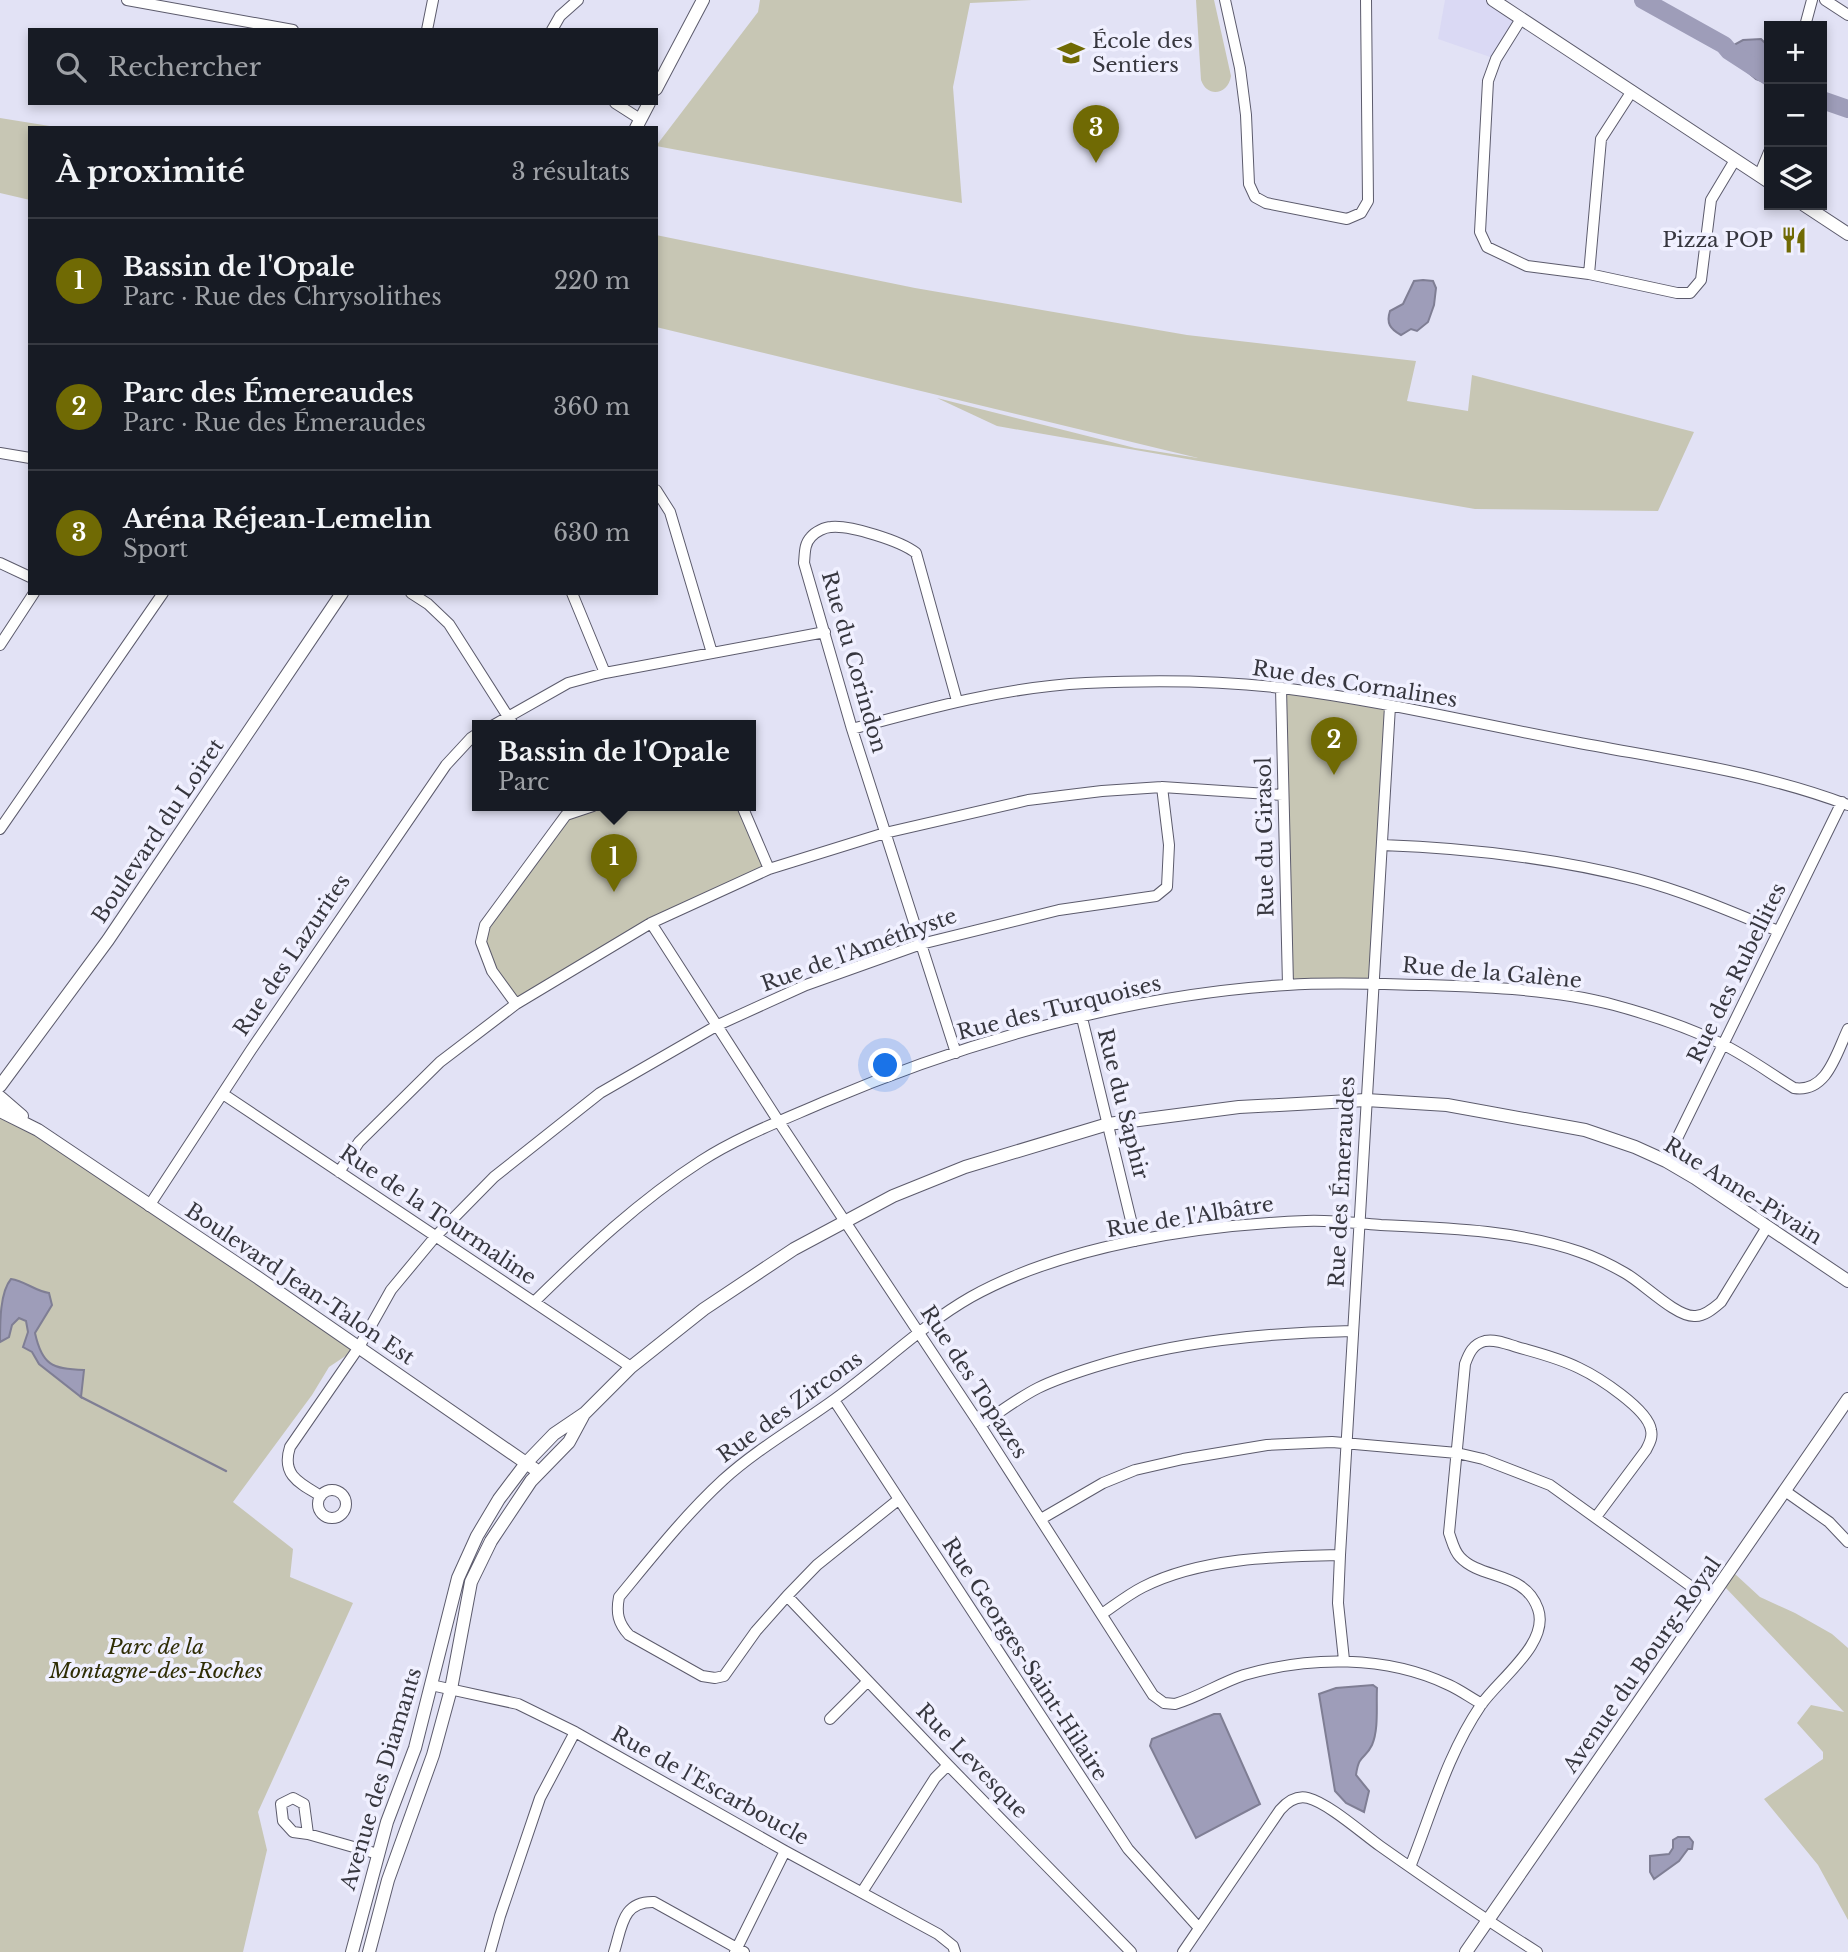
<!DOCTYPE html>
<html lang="fr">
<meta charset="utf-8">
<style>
:root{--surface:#171b24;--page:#242831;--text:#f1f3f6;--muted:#9ea1a6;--line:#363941;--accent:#706a04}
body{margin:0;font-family:"Libre Baskerville",serif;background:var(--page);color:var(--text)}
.controls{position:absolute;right:21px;top:21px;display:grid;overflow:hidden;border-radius:0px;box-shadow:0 4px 10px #0003}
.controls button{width:63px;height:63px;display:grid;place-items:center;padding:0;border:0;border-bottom:2px solid var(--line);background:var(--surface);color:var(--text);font:35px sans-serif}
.you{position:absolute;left:886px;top:1066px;width:24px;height:24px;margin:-18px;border:5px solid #fff;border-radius:50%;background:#1a73e8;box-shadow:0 0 0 10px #1a73e833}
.badge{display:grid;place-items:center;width:46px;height:46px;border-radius:50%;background:var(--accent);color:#fff;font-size:23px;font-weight:700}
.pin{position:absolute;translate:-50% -58px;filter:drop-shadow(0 2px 4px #0008)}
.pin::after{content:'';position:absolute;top:37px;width:24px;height:21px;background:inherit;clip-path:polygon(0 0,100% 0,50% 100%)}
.popup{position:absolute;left:472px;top:720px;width:284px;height:91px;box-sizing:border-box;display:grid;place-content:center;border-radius:0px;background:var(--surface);filter:drop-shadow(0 2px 5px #0005);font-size:23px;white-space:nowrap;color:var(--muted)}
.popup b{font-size:26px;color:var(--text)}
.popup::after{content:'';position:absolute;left:50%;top:100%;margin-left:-14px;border:14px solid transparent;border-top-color:var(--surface)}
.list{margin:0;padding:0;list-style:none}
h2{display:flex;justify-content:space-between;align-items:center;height:91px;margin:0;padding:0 28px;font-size:30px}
h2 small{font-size:23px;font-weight:400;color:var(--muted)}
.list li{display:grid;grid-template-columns:46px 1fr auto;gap:21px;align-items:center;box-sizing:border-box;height:126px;padding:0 28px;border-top:2px solid var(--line)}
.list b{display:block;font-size:26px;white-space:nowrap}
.list p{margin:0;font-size:23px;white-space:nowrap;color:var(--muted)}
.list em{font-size:23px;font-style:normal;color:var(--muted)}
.icon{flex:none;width:38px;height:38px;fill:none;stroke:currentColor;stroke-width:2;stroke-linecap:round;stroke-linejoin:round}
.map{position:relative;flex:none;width:1848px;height:1952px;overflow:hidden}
.search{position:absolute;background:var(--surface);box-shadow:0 4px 10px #0003;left:28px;top:28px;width:630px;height:77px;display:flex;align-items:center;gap:18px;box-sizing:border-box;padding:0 24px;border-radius:0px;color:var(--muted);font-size:26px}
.panel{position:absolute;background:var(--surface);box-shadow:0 4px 10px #0003;left:28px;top:126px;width:630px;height:469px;border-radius:0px}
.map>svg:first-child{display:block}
.built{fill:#dad9f4}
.green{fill:#c7c6b4}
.water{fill:#9e9db9;stroke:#7f7e94;stroke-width:2}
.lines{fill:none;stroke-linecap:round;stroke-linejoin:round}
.stream{stroke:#7f7e94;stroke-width:2.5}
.river{stroke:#9e9db9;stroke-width:18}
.minor-casing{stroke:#5c5b6c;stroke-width:12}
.tertiary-casing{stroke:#5c5b6c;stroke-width:14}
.minor{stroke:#fff;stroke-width:10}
.tertiary{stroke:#fff;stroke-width:12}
.labels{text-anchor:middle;stroke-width:7;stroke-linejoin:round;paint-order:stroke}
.poi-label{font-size:21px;fill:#37373f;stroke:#f0f0ff;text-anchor:start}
.street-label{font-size:21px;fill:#37373f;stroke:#f0f0ff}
.park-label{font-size:21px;font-style:italic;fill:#2f2d05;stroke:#f0f0ff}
</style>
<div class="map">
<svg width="1848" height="1952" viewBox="0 0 1848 1952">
<rect width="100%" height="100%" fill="#e2e2f5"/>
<path class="built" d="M1445 0H1493L1521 19 1496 59 1438 39Z"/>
<path class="green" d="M760 0H1032L970 3 953 87 962 203 656 146 758 12Z
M1196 0H1214L1231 76C1228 95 1207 98 1201 80Z
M0 118 62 128H30V200L0 193Z
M656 235 915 288 1187 335 1416 361 1407 401 1468 411 1472 375 1694 432 1658 511 1475 509 997 426 937 398 1135 448 1198 458 656 327Z
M1281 688 1390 706 1373 984 1288 985Z
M593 806H742L769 869 651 923 516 1004 481 942 485 925 565 815Z
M0 1111 359 1347 329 1367 312 1395 233 1502 293 1549 290 1577 353 1603 258 1812 267 1850 243 1952H0Z
M1735 1574 1760 1597 1795 1613 1832 1634 1848 1648V1920L1818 1865 1764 1799 1823 1759V1752L1797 1723 1811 1705 1844 1712 1724 1586Z"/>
<path class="water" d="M1761 39 1769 47V80L1767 83 1756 79 1737 63 1732 46 1743 40Z
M1423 280 1433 281 1436 288 1434 305 1428 322 1417 331 1411 329 1401 335C1390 329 1386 323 1390 311L1403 304 1414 281Z
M11 1279C25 1281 35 1291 49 1293L52 1305 35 1333C42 1365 52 1369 84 1370L81 1397 39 1364 32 1352 23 1347 28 1332 26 1321 19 1318 12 1325 9 1337 0 1342C0 1322 0 1292 11 1279Z
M1373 1685 1377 1688C1376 1705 1379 1729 1372 1745 1365 1760 1359 1753 1356 1775L1369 1791 1364 1812 1346 1803 1335 1791 1319 1694 1336 1688Z
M1214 1714H1220L1260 1804 1196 1838 1150 1746 1152 1739Z
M1678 1837H1689L1693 1842 1692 1849H1688L1679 1861 1654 1879 1650 1872V1856L1669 1854 1673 1848V1840Z"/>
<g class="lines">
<path class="stream" d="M81 1397 226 1471"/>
<path class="river" d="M1643 0 1724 45 1729 51 1769 77
M1822 100 1848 109"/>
<g class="minor-casing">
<path id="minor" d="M127 0 293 30
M1225 0 1240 68 1246 115 1249 184 1255 197 1266 203 1347 219 1361 213 1368 201 1366 0
M1825 0 1848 15
M1521 19 1496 59 1488 81 1480 232 1487 247 1527 266 1589 274 1677 293H1690L1701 280 1711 200 1735 160
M1805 26 1812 0
M427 30 433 0
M552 30 560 16 578 0
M615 103 640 119
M1759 176 1769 152
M1589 274 1601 139 1632 91
M0 453 30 458
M656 490 670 512 712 653
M0 563 30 577
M411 593 428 604 449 624 514 726
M572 593 605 673
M0 645 34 593
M1281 688 1288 985
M492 726 568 683 605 673 825 632
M852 729C929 708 1006 687 1086 683 1151 680 1218 680 1282 688 1378 700 1474 723 1569 741 1662 759 1759 771 1848 805
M742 806 769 869
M0 829 163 593
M1382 845C1468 848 1554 858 1637 879 1686 892 1732 912 1778 931
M651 923 779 1122 980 1425 1153 1695 1164 1703 1175 1704C1199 1697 1220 1683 1244 1675 1310 1656 1386 1655 1449 1685 1460 1690 1471 1698 1482 1704
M516 1004 492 971 481 942 485 925 566 815 593 806
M1082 1018 1136 1241
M956 1053 852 729 804 563C805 554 804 544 811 537 815 532 825 527 831 527 850 525 901 541 916 553L957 701
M223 1094 631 1367
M1666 1161 1842 802
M339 1172 359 1142 440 1062 516 1004 651 923 769 869 885 833 1028 800 1102 791 1162 787 1283 795
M149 1206 251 1050 446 765 471 738 477 734
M534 1302C586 1251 639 1201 701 1161 738 1137 783 1120 824 1102 968 1041 1131 994 1287 985 1332 982 1378 984 1424 985 1486 987 1554 989 1614 1005 1651 1015 1690 1028 1724 1045 1748 1057 1771 1074 1794 1088 1827 1093 1836 1054 1848 1029
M834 1400 1128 1849 1199 1928
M980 1425C999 1413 1018 1398 1038 1388 1056 1379 1075 1373 1094 1367 1177 1341 1265 1333 1352 1331
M318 1504a14 14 0 1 1 28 0a14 14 0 1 1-28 0Z
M1785 1491 1829 1522 1848 1542
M321 1496C299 1483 281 1475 290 1447L359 1347 391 1290 435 1237 494 1177 600 1093 718 1025 806 985 921 944 1059 910 1156 896 1167 887 1169 845 1162 787
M898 1500 817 1565 787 1596 756 1631 724 1676 715 1678 702 1676 629 1635C618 1623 616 1613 619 1597 652 1557 685 1515 723 1480 757 1449 798 1426 835 1399 881 1366 922 1325 971 1297 1064 1245 1200 1225 1306 1221 1330 1220 1356 1223 1381 1225 1447 1228 1517 1230 1580 1252 1595 1257 1611 1265 1625 1273 1643 1283 1675 1316 1694 1316 1704 1317 1714 1308 1721 1302L1767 1227
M1041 1519 1103 1483 1135 1470 1183 1459 1267 1445 1332 1442 1457 1453 1483 1459 1550 1485 1710 1600
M787 1596 948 1765 1131 1952
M1102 1614C1115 1605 1129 1594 1143 1587 1200 1558 1277 1556 1340 1555
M1344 1660 1338 1603 1340 1555 1390 706
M431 1685 518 1704 575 1732 785 1851 938 1934 953 1946 955 1952
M830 1719 868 1681
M308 1834 304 1804 293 1798 281 1804 283 1821 293 1832 308 1834 378 1854
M1410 1867C1432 1812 1447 1755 1481 1705 1499 1679 1550 1643 1538 1609 1525 1571 1481 1580 1460 1557 1454 1551 1452 1541 1449 1533L1465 1364C1469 1353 1473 1344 1485 1341 1496 1339 1507 1344 1517 1347 1538 1353 1559 1358 1579 1368 1598 1377 1648 1409 1651 1430 1653 1438 1649 1444 1646 1450L1596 1517
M862 1892 935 1778 948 1765
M490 1952 500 1916 540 1798 575 1732
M614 1952C622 1927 622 1901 654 1902L744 1952
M735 1952 785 1851
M1183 1952 1280 1810C1287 1802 1296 1795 1308 1798 1328 1803 1362 1833 1380 1846 1431 1882 1483 1918 1537 1952"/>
</g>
<g class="tertiary-casing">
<path id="tertiary" d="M1493 0 1769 182
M656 89 703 0
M636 128 649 103
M1804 205 1848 234
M0 1086 108 940 342 593
M0 1097 22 1116
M0 1111 38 1130 257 1277 539 1472
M352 1952 387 1822 415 1748 458 1578 477 1536 499 1499 527 1462 554 1434 585 1413 631 1367 704 1309 794 1249 893 1196 965 1167 1108 1124 1239 1107 1297 1104 1366 1100 1447 1105 1585 1130 1635 1147 1666 1161 1695 1178 1848 1281
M369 1952 388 1880 433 1755 451 1689 471 1582 491 1541 531 1481 569 1442 583 1416
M1466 1952 1848 1399"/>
</g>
<use href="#minor" class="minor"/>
<use href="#tertiary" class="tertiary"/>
</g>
<defs>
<g id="school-bare" transform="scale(2.1)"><path d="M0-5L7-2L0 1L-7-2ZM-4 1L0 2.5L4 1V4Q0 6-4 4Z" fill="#706a04" stroke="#f0f0ff" stroke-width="2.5" paint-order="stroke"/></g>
<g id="restaurant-bare" transform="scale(2.1)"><path d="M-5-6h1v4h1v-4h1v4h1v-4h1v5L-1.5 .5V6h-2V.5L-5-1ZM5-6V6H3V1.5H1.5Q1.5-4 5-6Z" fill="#706a04" stroke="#f0f0ff" stroke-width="2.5" paint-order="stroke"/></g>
</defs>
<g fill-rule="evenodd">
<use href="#school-bare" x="1071" y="53"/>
<use href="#restaurant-bare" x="1794" y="240"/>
</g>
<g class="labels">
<g class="poi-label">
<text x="1092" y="48">École des<tspan x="1092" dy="24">Sentiers</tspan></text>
<text x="1773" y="247" text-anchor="end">Pizza POP</text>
</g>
<g class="street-label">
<text transform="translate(854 662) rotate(74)" y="7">Rue du Corindon</text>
<text transform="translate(1355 684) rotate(9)" y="7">Rue des Cornalines</text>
<text transform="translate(158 831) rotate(-56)" y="7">Boulevard du Loiret</text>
<text transform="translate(1265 837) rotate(-91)" y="7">Rue du Girasol</text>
<text transform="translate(859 950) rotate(-20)" y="7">Rue de l'Améthyste</text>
<text transform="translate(292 955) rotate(-56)" y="7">Rue des Lazurites</text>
<text transform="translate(1492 973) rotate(5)" y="7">Rue de la Galène</text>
<text transform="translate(1737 973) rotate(-64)" y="7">Rue des Rubellites</text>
<text transform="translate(1059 1008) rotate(-14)" y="7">Rue des Turquoises</text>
<text transform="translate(1123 1104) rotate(76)" y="7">Rue du Saphir</text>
<text transform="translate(1342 1182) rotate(-87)" y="7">Rue des Émeraudes</text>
<text transform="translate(1743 1191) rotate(32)" y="7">Rue Anne-Pivain</text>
<text transform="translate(438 1215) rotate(34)" y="7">Rue de la Tourmaline</text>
<text transform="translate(1190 1217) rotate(-9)" y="7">Rue de l'Albâtre</text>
<text transform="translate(300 1284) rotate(34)" y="7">Boulevard Jean-Talon Est</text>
<text transform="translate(974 1382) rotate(57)" y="7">Rue des Topazes</text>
<text transform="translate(790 1407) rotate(-36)" y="7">Rue des Zircons</text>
<text transform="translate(1025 1659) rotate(57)" y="7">Rue Georges-Saint-Hilaire</text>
<text transform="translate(1642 1665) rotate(-55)" y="7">Avenue du Bourg-Royal</text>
<text transform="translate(972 1761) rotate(46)" y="7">Rue Levesque</text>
<text transform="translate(381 1779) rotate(-73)" y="7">Avenue des Diamants</text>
<text transform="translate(710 1786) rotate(29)" y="7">Rue de l'Escarboucle</text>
</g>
<g class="park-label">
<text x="156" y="1654">Parc de la<tspan x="156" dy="24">Montagne-des-Roches</tspan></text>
</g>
</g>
</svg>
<div class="controls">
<button>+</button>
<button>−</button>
<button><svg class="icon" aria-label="layers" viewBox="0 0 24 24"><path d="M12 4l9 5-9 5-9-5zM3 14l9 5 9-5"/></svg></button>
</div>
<div class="you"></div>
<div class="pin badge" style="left:614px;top:892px">1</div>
<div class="popup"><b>Bassin de l'Opale</b>Parc</div>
<div class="pin badge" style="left:1334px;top:775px">2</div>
<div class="pin badge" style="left:1096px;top:163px">3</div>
<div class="search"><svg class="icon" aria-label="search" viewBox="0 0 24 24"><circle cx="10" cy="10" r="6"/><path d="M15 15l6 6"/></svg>Rechercher</div>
<section class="panel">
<h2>À proximité<small>3 résultats</small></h2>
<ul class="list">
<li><span class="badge">1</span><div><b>Bassin de l'Opale</b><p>Parc · Rue des Chrysolithes</p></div><em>220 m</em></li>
<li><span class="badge">2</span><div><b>Parc des Émereaudes</b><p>Parc · Rue des Émeraudes</p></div><em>360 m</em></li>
<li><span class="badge">3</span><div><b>Aréna Réjean‑Lemelin</b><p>Sport</p></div><em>630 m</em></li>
</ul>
</section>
</div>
